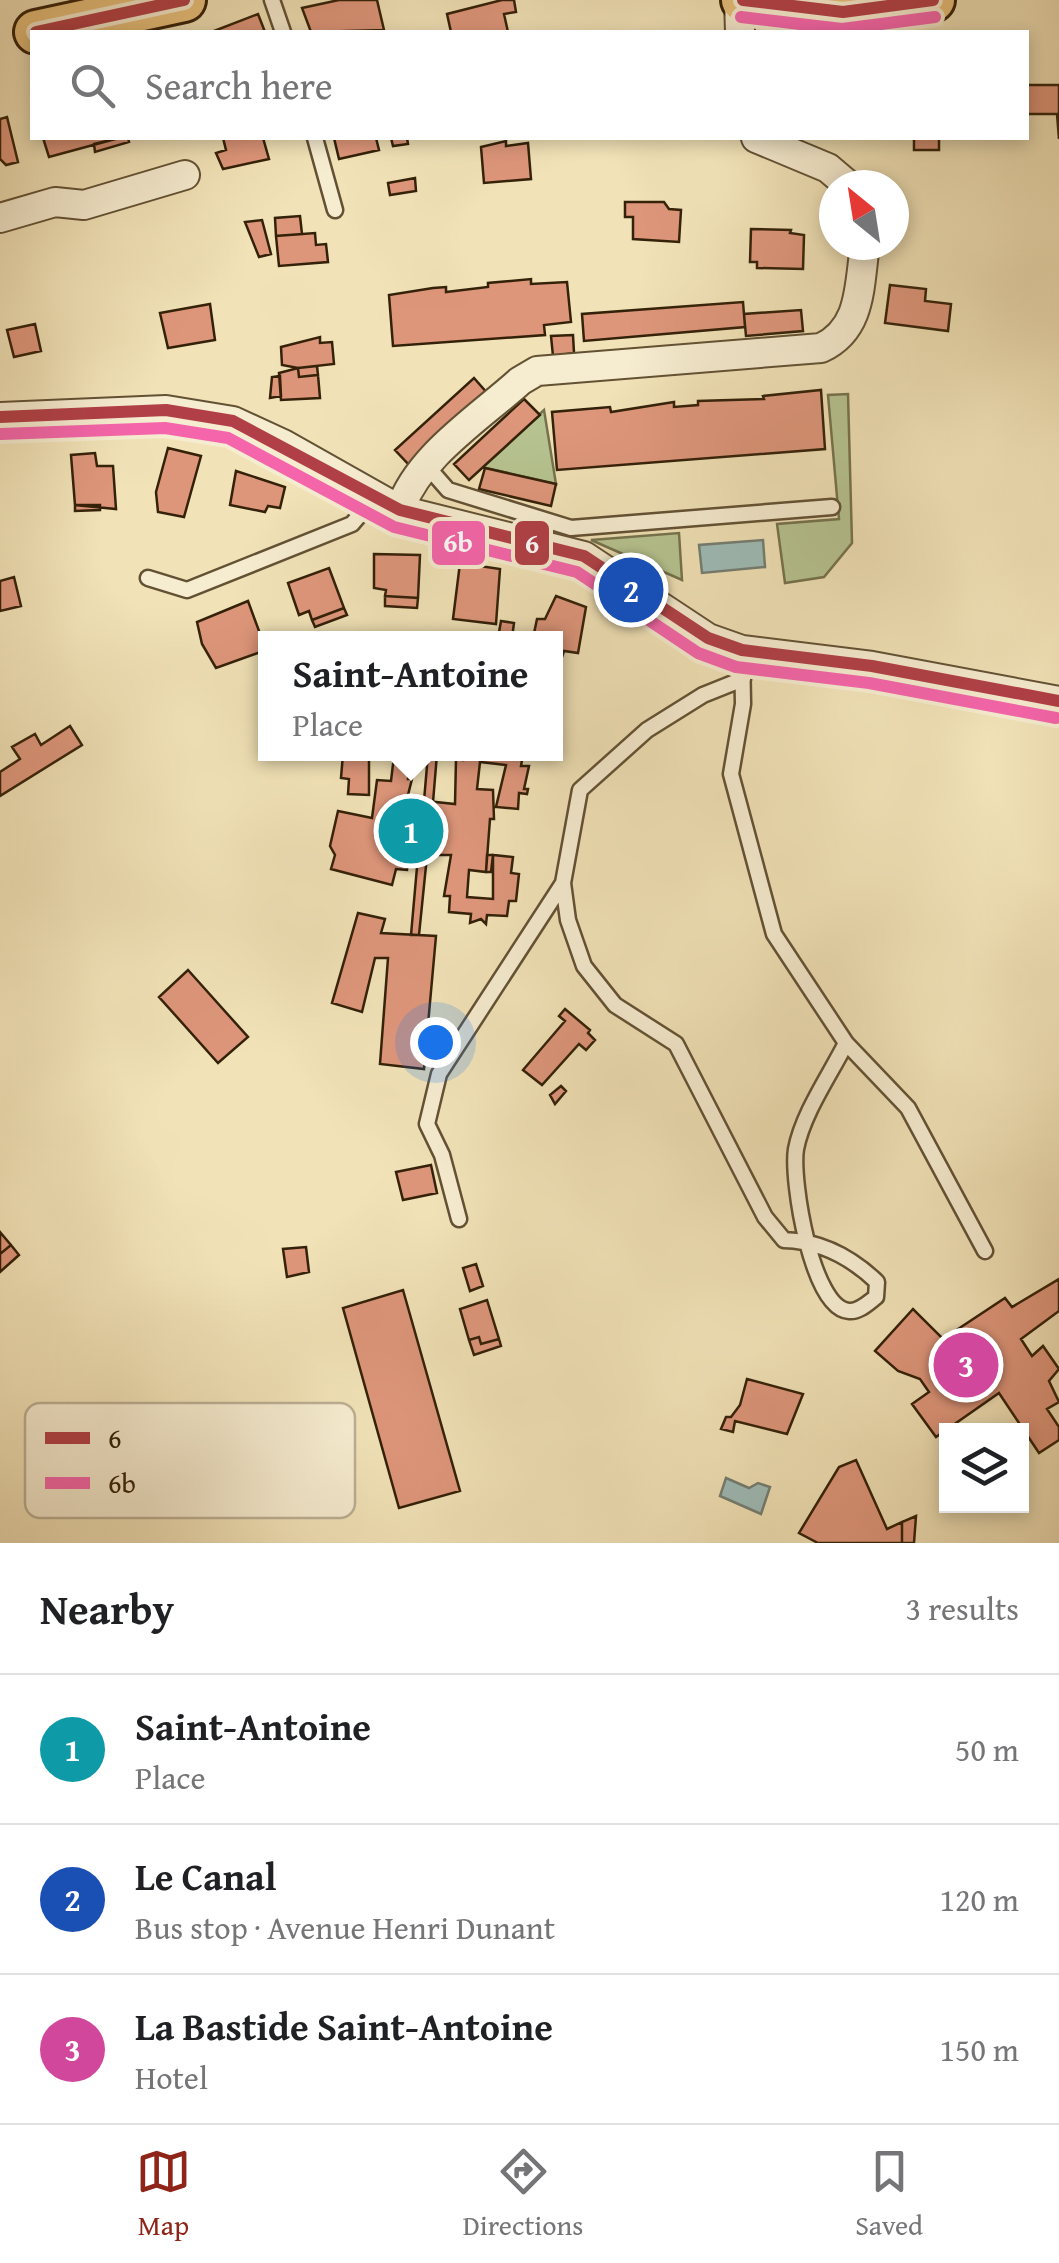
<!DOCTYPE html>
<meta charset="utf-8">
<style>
:root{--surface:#fff;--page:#f6f6f6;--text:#202124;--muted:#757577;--line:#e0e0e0;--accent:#8f2418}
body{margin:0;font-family:"Gentium Book Plus",serif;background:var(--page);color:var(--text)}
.controls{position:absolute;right:30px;bottom:30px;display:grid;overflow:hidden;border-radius:0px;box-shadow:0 5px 15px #0003}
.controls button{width:90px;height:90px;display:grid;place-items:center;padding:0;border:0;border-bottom:2px solid var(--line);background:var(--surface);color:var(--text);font:50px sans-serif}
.compass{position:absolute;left:819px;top:170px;width:90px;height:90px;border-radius:50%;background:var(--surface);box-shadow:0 5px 15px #0003;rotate:330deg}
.you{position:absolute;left:435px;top:1042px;width:35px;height:35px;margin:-25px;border:8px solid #fff;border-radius:50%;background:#1a73e8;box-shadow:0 0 0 15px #1a73e833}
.badge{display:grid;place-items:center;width:65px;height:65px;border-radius:50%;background:var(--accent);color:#fff;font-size:32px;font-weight:700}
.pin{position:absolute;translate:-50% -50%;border:5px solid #fff;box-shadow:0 2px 10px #0006}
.popup{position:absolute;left:258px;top:631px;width:305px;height:130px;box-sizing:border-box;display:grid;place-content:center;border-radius:0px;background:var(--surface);filter:drop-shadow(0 2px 8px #0005);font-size:32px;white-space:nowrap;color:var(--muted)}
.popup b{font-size:38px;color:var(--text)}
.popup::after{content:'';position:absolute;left:50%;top:100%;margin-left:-20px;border:20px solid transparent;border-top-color:var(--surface)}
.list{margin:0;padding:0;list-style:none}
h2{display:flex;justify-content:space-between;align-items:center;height:130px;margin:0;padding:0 40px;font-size:42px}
h2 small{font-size:32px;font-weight:400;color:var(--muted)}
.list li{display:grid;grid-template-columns:65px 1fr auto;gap:30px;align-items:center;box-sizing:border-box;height:150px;padding:0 40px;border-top:2px solid var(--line)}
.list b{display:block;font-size:38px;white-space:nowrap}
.list p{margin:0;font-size:32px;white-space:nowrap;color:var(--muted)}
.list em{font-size:32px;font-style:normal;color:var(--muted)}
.icon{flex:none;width:55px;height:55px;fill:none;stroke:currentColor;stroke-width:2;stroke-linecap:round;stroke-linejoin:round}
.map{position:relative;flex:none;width:1059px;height:1543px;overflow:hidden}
.search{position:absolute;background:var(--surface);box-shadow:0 5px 15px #0003;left:30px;right:30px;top:30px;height:110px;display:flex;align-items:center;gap:25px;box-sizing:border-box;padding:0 35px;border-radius:0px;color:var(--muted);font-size:38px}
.sheet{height:580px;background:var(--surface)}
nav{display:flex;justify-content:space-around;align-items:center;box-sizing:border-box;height:140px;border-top:2px solid var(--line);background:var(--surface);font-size:28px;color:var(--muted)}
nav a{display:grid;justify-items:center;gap:5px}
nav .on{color:var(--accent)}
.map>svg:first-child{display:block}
.green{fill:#b6c491;stroke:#75724d;stroke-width:2.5}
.water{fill:#9ebcb8;stroke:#747e72;stroke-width:2.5}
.building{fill:#de967b;stroke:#342109;stroke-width:2.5}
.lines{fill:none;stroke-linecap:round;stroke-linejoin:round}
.service-casing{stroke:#635134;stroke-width:19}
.minor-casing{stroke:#635134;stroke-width:32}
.primary-casing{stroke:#342109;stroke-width:48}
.service{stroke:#f6ecd0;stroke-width:14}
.minor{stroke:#f6ecd0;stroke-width:28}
.primary{stroke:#e8c17c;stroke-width:42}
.bus-1-casing{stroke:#f6ecd0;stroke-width:20}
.bus-2-casing{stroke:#f6ecd0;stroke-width:20}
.bus-1{stroke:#b13f47;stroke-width:12}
.bus-2{stroke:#f565ab;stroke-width:12}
.key{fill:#f6ecd0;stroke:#bcaf94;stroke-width:2.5}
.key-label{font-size:28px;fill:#342109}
.line-badge{stroke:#f6ecd0;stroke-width:4}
.badge-label{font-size:28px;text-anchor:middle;font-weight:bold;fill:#fff}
</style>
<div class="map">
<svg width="1059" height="1543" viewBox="0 0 1059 1543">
<rect width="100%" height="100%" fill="#f1e2b7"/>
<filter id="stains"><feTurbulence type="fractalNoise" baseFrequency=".002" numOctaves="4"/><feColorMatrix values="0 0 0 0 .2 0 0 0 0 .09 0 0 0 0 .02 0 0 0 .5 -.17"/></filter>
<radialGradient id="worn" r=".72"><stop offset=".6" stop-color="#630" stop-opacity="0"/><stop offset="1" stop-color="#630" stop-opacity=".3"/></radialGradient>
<path class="green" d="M848 394 852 543 824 577 785 583 777 524 839 519 828 395Z
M544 410 556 484 482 467Z
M679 533 682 580 591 540Z"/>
<path class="water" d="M763 540 765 567 702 573 699 545Z
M726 1478 749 1488 758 1483 770 1487 761 1514 720 1496Z"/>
<path class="building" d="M339 0H377L384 30 311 32 302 8Z
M502 0H514L516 12 504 14 508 32H451L447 14Z
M258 14 265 32H215L214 31Z
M1026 85H1059V139L1057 114H1026Z
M7 117 18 162 6 165 0 159V119Z
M43 138H119L49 157Z
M119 138H128L129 142 95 152 94 144Z
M223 138H263L269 159 223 169 216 153 226 150Z
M334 138H376L379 150 339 159Z
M391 138H407L408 144 393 146Z
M914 138H939V150H914Z
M506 141V146L528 143 531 179 484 183 481 147Z
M415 178 416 191 390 195 388 183Z
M625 202H664L669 209 681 210 679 242 633 239V217H625Z
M300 216 302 234 276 236 275 218Z
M262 220 271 254 259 257 245 222Z
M751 229 791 230 790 233 804 235 803 269 757 268V262H750Z
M315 233 316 245 326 244 328 262 279 266 276 236Z
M531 279V284L567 282 571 322 544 325 545 335 393 346 389 295 433 288 446 287V292L488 287V283Z
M890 285 926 289 925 301 951 304 948 331 885 323Z
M743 302 745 327 584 341 582 314Z
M210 304 215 340 168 348 160 313Z
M801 310 803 331 746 336 744 314Z
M35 324 41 351 14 357 7 330Z
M573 335 574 353 553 356 551 336Z
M320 337V343L332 342 334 364 298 368 282 365 281 347Z
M317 366 318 375 299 377 298 368Z
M298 368 299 377 318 375 320 398 281 400 279 373Z
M280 376 281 396 270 398 272 377Z
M474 378 488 394 411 467 395 450Z
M821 390 825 449 557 470 552 412 610 407 611 412 674 402V407L698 405V401L764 399 763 396Z
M524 399 540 415 469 480 454 464Z
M168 448 201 456 184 517 158 512 156 492Z
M95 453 97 466H113L116 509 75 505 71 455Z
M485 468 556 484 551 506 479 489Z
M236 471 285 487 280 508 268 506 265 512 230 505Z
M75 505H100V510L75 511Z
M374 554 420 555 418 598 385 596 386 590 374 588Z
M460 563 500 569 496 624 453 619Z
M329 568 344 608 312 620 309 611 299 615 288 583Z
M14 577 21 606 0 611V581Z
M385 596 418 598 417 608 385 606Z
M556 596 586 607 578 653 564 651 562 657 556 656V638H533L537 619H545Z
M248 601 266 650 216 668 202 644 197 622Z
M344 608 347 615 315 627 312 620Z
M501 621 514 623 512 638H498Z
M70 726 82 745 0 796V772L20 759 12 747 35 734 41 745Z
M343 754H369V795L348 794 349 779 341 778Z
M374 754 415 758 410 761 408 779H412L407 799 455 804 456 759 463 760V754H523L521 766H529L524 789H528L527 794 519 793 518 809 496 807 506 765 480 762 477 789 493 790 494 819H490L486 872 469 870 467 897 493 899V855L513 857 511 873 519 874 516 901H509L507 916 487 915 486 924 481 919 470 923 471 914 449 912 450 896H444L451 855H408L407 870 396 869 392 885 331 869 335 855 330 846 338 811 372 818 377 780 391 781 394 756Z
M428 754H437L433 802 424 801Z
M487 855H493L491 872H486Z
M418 856H427L419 935H411Z
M358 913 385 919 381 933 436 936 424 1069 380 1064 388 958H375L362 1012 332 1003Z
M188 970 248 1037 218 1063 159 997Z
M565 1009 590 1030 588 1033 595 1040 586 1050 579 1044 542 1085 523 1070 565 1021 559 1016Z
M561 1086 566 1091 555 1104 550 1095Z
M431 1165 437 1193 403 1200 396 1172Z
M0 1232 11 1245 0 1254Z
M11 1245 19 1255 0 1272V1254Z
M306 1247 309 1272 287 1277 283 1249Z
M476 1264 483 1286 470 1291 463 1268Z
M1059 1279V1311L1021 1339 1032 1356 1043 1346 1059 1369 1049 1381 1059 1402 1047 1409 1059 1427V1440L1039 1453 999 1393 936 1437 912 1404 929 1392 920 1379 898 1371 875 1351 913 1309 943 1339 1005 1298 1012 1307Z
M403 1290 460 1491 399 1508 343 1308Z
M487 1300 499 1339 481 1344 479 1337 469 1340 460 1309Z
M479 1337 481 1344 499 1339 501 1346 474 1355 469 1340Z
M747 1379 803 1394 787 1434 735 1421 733 1432 721 1429 726 1417H731L740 1405Z
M856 1460 887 1529 902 1522V1543H818L799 1533 839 1467Z
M916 1516 914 1543H902V1522Z"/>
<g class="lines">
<g class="service-casing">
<path id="service" d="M272 0 283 32
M315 138 335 210
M427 466 448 490 571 528 832 507
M148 578 187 590 352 524 376 496
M742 650 743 704 731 774 774 934 846 1043 908 1108 985 1251
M563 883 568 920 584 966 615 1005 676 1044 765 1217 784 1240C821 1241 851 1257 877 1282L876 1297C868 1303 859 1312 849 1311 812 1309 791 1180 796 1149 803 1113 830 1075 846 1043
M459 1219 442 1155 427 1124 439 1074 563 883 580 790 647 730 703 695 743 679"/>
</g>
<g class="minor-casing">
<path id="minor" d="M739 0 740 32
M756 138 828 168 848 185
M0 218 55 202 84 205 185 175
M0 417 166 410 233 421 283 444 400 510 584 556 708 638 742 650 872 666 1059 701
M400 510C417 457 479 418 520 381L537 371 821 348C862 329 859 286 865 245"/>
</g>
<g class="primary-casing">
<path id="primary" d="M743 0 843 12 933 0
M36 32 184 0"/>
</g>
<use href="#service" class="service"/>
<use href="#minor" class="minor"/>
<use href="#primary" class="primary"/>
<g class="bus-1-casing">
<path id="bus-1" d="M743 0 843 12 933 0
M36 32 184 0
M0 417 166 410 233 421 400 510 584 556 708 638 742 650 872 666 1059 701"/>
</g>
<g class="bus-2-casing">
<path id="bus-2" d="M741 17 842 29 935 17
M1 434 165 428 228 438 394 527 577 572 698 653 736 667 869 683 1056 718"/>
</g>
<use href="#bus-1" class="bus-1"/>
<use href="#bus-2" class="bus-2"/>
</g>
<rect x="25" y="1403" width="330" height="115" rx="15" class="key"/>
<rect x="45" y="1432" width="45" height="12" fill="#b13f47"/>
<rect x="45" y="1477" width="45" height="12" fill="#f565ab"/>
<g class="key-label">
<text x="108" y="1448">6</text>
<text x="108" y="1493">6b</text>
</g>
<g class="line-badge">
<rect x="430" y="519" width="57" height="48" rx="10" fill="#f565ab"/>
<rect x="513" y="519" width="38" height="48" rx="10" fill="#b13f47"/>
</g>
<g class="badge-label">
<text x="458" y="552">6b</text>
<text x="532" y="553">6</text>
</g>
<rect width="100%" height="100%" filter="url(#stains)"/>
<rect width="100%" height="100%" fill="url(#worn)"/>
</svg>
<div class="controls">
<button><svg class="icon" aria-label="layers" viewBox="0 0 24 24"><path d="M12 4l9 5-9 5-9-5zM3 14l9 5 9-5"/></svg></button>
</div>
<svg class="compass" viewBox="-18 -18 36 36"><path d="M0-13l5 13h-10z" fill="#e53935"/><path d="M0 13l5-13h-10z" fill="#757577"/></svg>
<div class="you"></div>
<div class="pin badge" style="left:411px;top:831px;background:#0f9aa8">1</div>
<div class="popup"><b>Saint-Antoine</b>Place</div>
<div class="pin badge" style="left:631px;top:590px;background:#1a4fb4">2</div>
<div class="pin badge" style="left:966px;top:1365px;background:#d1479c">3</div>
<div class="search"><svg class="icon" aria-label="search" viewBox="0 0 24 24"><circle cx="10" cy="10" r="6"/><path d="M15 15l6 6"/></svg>Search here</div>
</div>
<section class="sheet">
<h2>Nearby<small>3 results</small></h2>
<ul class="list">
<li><span class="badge" style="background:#0f9aa8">1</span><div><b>Saint-Antoine</b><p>Place</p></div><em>50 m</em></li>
<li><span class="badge" style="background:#1a4fb4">2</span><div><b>Le Canal</b><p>Bus stop · Avenue Henri Dunant</p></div><em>120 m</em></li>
<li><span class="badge" style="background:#d1479c">3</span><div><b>La Bastide Saint-Antoine</b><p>Hotel</p></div><em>150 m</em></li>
</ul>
</section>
<nav>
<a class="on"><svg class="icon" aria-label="map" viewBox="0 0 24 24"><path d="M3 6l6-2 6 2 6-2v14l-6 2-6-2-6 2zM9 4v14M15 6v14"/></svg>Map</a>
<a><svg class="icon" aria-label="directions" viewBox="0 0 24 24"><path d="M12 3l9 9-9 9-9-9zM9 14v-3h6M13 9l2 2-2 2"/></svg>Directions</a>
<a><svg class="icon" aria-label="saved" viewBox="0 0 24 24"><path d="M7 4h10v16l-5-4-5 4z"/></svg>Saved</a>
</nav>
